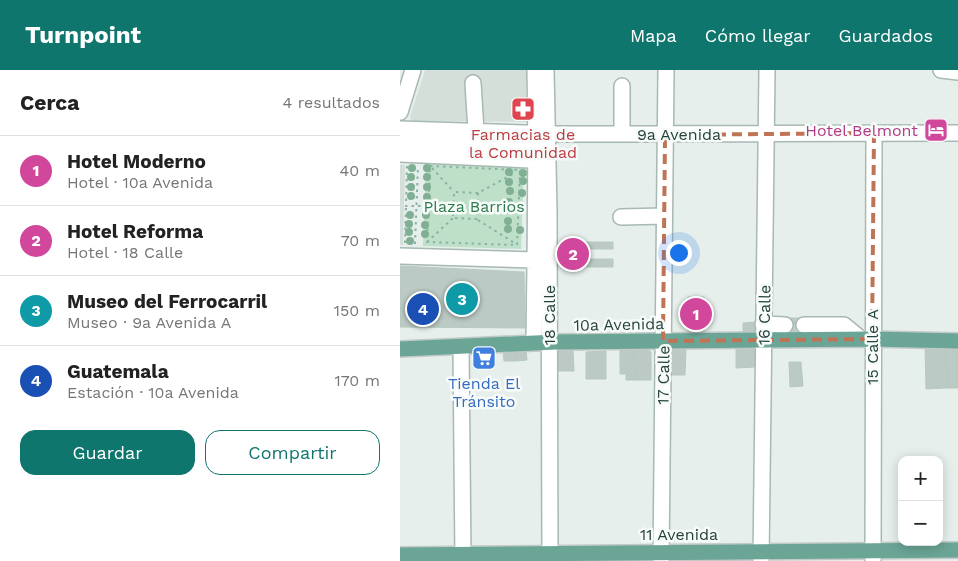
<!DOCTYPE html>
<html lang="es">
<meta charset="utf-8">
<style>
:root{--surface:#fff;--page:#f2f2f2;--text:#222;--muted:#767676;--line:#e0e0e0;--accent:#0f766e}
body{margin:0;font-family:"Work Sans",sans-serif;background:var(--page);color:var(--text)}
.controls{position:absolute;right:15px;bottom:15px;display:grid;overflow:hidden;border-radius:10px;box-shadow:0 2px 12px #0003}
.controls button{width:45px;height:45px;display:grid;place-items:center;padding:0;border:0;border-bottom:1px solid var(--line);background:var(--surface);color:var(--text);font:25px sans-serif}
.you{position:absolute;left:278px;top:182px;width:18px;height:18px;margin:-12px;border:4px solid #fff;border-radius:50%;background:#1a73e8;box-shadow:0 0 0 8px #1a73e833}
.badge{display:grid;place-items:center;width:32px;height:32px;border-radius:50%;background:var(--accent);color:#fff;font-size:16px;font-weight:700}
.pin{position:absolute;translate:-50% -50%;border:2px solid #fff;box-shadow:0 1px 5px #0006}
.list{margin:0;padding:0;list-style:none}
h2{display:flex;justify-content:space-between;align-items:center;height:65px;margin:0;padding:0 20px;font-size:21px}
h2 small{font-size:16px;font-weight:400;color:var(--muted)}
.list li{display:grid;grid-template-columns:32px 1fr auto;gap:15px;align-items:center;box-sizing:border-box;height:70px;padding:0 20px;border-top:1px solid var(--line)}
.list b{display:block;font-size:19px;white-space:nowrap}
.list p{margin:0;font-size:16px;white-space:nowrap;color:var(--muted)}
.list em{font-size:16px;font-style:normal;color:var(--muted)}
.actions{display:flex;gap:10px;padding:15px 20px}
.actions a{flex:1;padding:11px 0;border:1px solid var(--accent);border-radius:15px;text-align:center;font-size:18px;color:var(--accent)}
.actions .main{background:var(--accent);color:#fff}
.map{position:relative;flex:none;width:558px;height:491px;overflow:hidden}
header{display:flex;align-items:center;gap:30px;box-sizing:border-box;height:70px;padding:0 25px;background:var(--accent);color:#fff}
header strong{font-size:24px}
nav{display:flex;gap:28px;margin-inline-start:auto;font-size:18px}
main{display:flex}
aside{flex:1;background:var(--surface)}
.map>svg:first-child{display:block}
.built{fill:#d4dfda}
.green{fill:#bfe0c8}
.building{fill:#bbcac4;stroke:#b8c9c2}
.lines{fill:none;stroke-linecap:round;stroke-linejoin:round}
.minor-tunnel{stroke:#bfccc8;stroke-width:15;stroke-dasharray:15 8;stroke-linecap:butt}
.minor-casing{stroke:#a8b8b2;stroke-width:18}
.major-casing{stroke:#c2cac8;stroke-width:18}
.path{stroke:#86b3a5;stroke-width:2;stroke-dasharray:2.5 4;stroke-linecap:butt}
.minor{stroke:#fff;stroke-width:15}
.major{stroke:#6aa596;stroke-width:15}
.tree{fill:#80af93}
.marked{fill:none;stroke:#c07456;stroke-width:4;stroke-dasharray:10 6;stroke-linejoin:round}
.labels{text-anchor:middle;stroke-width:5;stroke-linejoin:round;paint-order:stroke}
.hotel-label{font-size:16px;fill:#b23c85;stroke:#f7fbf9;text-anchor:end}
.health-label{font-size:16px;fill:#be3a42;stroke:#f7fbf9}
.street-label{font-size:16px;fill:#24423a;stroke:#f7fbf9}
.park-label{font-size:16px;fill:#2d7a4b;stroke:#f7fbf9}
.shop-label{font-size:16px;fill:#366cbe;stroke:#f7fbf9}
</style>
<header>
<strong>Turnpoint</strong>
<nav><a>Mapa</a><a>Cómo llegar</a><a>Guardados</a></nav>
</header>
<main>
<aside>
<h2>Cerca<small>4 resultados</small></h2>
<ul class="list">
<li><span class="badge" style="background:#d1479c">1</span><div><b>Hotel Moderno</b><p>Hotel · 10a Avenida</p></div><em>40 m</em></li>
<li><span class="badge" style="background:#d1479c">2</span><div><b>Hotel Reforma</b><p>Hotel · 18 Calle</p></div><em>70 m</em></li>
<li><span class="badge" style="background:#0f9aa8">3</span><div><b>Museo del Ferrocarril</b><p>Museo · 9a Avenida A</p></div><em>150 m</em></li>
<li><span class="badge" style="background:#1a4fb4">4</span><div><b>Guatemala</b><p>Estación · 10a Avenida</p></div><em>170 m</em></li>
</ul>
<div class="actions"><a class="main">Guardar</a><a>Compartir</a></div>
</aside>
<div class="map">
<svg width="558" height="491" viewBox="0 0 558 491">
<rect width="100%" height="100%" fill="#e6efeb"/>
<path class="built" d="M25 0H126V52L12 51 10 47Z
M0 95H5L3 175H0Z"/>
<path class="green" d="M26 92 124 96 121 179 23 176Z"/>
<path class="building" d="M163 172H213V179H184V189H213V197H163Z
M0 196 124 202 125 258 0 257Z
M288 227H304V261H288Z
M385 248H404V263H385Z
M355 252V264H343V253Z
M336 276H354L355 297 336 298Z
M268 277 286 278 285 305H267Z
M525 277H546L547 318 526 319Z
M546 277H558V318H547Z
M126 279 127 290 116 291 115 280Z
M158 279 173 280 174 301H158Z
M220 279H234L235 310H226V304H220Z
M234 279H248L251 282V310H235Z
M115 280 116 291H104L103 281Z
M90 281 91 294 79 295 77 282Z
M206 281V309H186V282Z
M389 292H401L403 316 390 317Z"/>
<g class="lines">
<path class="minor-tunnel" d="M389 263 394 255"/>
<g class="minor-casing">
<path id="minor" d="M146 0 149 141 150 491
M541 0 558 2
M73 13 76 61
M222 16V64
M0 42 13 0
M0 59 157 64 558 63
M0 72 130 75 134 67
M0 84 130 90V77
M221 147 264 146
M0 186 134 190
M363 254 385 255
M404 255H444L461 269
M134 273C135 182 137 91 135 0
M61 277 63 491
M261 491 266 0
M361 491 367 0
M473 491 474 63"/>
</g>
<g class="major-casing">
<path id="major" d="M0 279 156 272 472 269 558 271
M0 485 558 480"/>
</g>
<path class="path" d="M7 96 6 136H29
M30 96 120 100 117 175 27 172Z
M32 98 54 122
M78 123 77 149 53 148 54 122 78 123 115 103
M78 150 116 174
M27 172 53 148
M5 173 6 136
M15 174 18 96"/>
<use href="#minor" class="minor"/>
<use href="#major" class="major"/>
</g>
<g class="tree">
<circle cx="12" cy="98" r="4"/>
<circle cx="27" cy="98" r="4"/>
<circle cx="109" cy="102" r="4"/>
<circle cx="123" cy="103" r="4"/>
<circle cx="11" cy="107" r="4"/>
<circle cx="27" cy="107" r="4"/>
<circle cx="123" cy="111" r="4"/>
<circle cx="109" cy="112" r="4"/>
<circle cx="11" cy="117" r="4"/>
<circle cx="27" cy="117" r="4"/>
<circle cx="110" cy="121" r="4"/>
<circle cx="122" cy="123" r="4"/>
<circle cx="11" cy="126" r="4"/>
<circle cx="27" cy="127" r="4"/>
<circle cx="109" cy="132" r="4"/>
<circle cx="108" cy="140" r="4"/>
<circle cx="10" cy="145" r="4"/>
<circle cx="26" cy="145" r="4"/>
<circle cx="108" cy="151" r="4"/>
<circle cx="9" cy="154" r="4"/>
<circle cx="25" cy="155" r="4"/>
<circle cx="108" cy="159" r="4"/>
<circle cx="120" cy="160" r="4"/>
<circle cx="9" cy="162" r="4"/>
<circle cx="25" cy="164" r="4"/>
<circle cx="10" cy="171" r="4"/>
</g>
<path class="marked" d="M474 63 472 269 263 271 265 65Z"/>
<defs>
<g id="pharmacy-square" transform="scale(1.25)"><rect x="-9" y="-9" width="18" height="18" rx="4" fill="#e0444e" stroke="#f7fbf9"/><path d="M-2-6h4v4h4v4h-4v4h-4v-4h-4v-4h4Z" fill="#fff"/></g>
<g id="hotel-square" transform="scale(1.25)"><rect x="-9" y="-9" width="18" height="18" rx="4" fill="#d1479c" stroke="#f7fbf9"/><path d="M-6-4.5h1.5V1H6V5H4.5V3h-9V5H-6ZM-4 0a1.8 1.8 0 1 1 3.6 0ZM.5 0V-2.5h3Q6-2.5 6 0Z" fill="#fff"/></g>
<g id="supermarket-square" transform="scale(1.25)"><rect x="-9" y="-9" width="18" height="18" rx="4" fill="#3f7fe0" stroke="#f7fbf9"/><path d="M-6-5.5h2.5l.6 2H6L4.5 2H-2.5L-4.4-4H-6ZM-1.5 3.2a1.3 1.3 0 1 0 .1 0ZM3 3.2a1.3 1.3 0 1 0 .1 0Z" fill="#fff"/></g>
</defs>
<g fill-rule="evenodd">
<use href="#pharmacy-square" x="123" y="39"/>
<use href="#hotel-square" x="536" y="60"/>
<use href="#supermarket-square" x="84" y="288"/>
</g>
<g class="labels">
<g class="hotel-label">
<text x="518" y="66">Hotel Belmont</text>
</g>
<g class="health-label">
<text x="123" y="70">Farmacias de<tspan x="123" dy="18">la Comunidad</tspan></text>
</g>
<g class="street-label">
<text x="279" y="70">9a Avenida</text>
<text transform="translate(149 245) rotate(-90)" y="6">18 Calle</text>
<text transform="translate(364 245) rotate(-89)" y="6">16 Calle</text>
<text transform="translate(219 254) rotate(-1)" y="6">10a Avenida</text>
<text transform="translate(472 277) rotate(-90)" y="6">15 Calle A</text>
<text transform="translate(263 305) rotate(-89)" y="6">17 Calle</text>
<text x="279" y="470">11 Avenida</text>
</g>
<g class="park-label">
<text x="74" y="142">Plaza Barrios</text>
</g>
<g class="shop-label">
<text x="84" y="319">Tienda El<tspan x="84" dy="18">Tránsito</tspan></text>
</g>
</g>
</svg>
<div class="controls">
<button>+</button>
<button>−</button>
</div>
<div class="you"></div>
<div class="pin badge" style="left:296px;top:244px;background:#d1479c">1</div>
<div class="pin badge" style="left:173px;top:184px;background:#d1479c">2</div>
<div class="pin badge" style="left:62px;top:229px;background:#0f9aa8">3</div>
<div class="pin badge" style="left:23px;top:239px;background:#1a4fb4">4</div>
</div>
</main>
